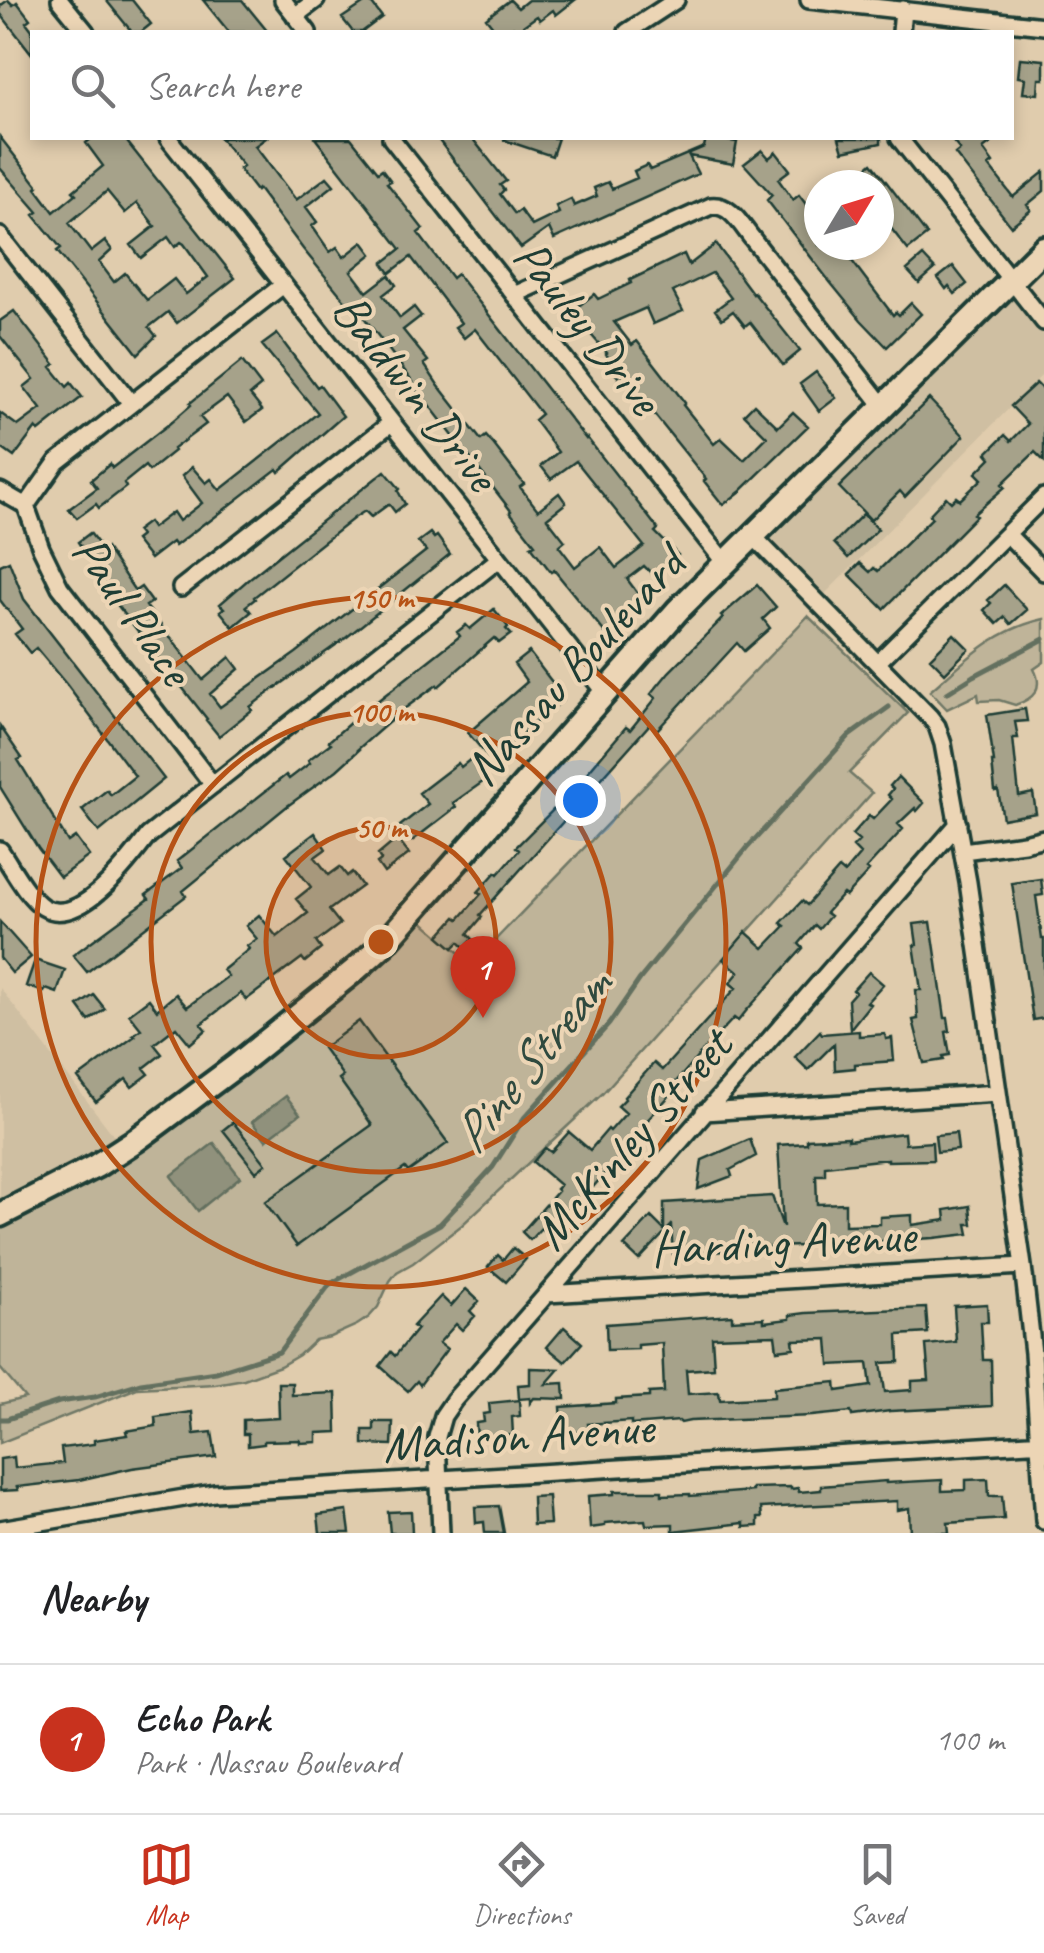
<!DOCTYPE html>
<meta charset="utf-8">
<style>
:root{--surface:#fff;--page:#f6f6f6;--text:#202124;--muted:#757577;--line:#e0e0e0;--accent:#c8321e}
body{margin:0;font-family:Caveat,sans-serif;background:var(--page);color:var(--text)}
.compass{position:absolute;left:804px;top:170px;width:90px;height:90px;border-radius:50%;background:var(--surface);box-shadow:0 5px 15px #0003;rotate:52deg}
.you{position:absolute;left:580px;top:800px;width:35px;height:35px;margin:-25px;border:8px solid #fff;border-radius:50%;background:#1a73e8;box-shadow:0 0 0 15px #1a73e833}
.badge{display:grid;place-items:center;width:65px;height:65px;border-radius:50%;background:var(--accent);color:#fff;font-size:32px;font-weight:700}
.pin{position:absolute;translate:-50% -82px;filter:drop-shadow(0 2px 5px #0008)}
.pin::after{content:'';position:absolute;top:52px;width:35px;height:30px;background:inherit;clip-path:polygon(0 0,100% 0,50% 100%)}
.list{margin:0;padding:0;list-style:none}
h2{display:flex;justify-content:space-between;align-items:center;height:130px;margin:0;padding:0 40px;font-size:42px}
h2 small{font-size:32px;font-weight:400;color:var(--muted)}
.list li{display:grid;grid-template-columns:65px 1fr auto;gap:30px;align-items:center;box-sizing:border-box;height:150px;padding:0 40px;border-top:2px solid var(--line)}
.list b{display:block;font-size:38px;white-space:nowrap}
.list p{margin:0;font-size:32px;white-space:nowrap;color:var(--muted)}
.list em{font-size:32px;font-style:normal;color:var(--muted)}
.icon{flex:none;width:55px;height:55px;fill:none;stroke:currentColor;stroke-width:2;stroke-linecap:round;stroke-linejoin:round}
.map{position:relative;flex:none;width:1044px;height:1533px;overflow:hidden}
.search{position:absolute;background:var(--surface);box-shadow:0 5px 15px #0003;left:30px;right:30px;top:30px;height:110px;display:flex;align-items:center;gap:25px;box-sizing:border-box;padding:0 35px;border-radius:0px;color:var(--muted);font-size:38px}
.sheet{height:280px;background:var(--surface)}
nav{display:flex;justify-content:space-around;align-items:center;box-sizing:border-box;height:140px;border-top:2px solid var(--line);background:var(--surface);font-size:28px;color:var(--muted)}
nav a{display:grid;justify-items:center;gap:5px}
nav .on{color:var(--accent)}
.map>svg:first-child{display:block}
.built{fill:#cfbfa2}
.green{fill:#bfb499;stroke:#6f7866;stroke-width:2.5}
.water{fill:#90917b;stroke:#636f5f;stroke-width:2.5}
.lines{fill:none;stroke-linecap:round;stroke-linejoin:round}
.stream{stroke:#636f5f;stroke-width:5}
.building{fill:#a6a28a;stroke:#1f3d34;stroke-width:2.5;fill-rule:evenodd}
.minor-casing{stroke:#1f3d34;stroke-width:22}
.secondary-casing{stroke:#1f3d34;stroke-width:30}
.minor{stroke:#ecd5b5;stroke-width:15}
.secondary{stroke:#ecd5b5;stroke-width:22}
.ring{fill:none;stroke:#b65216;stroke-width:5}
.labels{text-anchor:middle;stroke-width:8;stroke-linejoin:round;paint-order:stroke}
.street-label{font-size:50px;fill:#1f3d34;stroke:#ecd5b5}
.water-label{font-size:52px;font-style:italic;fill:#304a3f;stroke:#ecd5b5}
.centre{fill:#b65216;stroke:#ecd5b5;stroke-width:5}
.ring-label{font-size:30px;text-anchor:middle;font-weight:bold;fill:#b65216;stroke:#ecd5b5;stroke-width:8;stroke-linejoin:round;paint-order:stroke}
</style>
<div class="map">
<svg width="1044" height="1533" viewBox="0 0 1044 1533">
<rect width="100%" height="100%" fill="#e0ccad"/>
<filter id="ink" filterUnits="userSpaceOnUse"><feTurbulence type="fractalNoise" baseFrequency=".01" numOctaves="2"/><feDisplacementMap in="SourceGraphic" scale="20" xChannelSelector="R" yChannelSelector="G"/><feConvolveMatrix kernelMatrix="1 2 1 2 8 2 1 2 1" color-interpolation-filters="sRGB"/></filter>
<g filter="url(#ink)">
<path class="built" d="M1010 285 1044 325V373L821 598 757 536Z
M0 988 121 1145 0 1208Z"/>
<path class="green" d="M808 616 908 713 849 773 872 793 602 1094 462 1225 413 1263 397 1272 390 1281 378 1307 369 1317 357 1325 330 1337 315 1340 299 1355 280 1366 244 1379 215 1384 137 1388 0 1443V1404L25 1398 0 1368V1215L96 1166 413 913 472 964Z
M1044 619V662L1034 669C1044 688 1034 699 1015 705L999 700 979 701 978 694 947 709 930 691C967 659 994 630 1044 619Z"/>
<path class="water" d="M286 1096 300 1114 266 1140 252 1122Z
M214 1143 240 1177 198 1211 171 1176Z"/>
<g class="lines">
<path class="stream" d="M947 693 974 676 1044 639
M0 1419H7L59 1402 95 1397 141 1383 216 1372 279 1352 330 1284 440 1224 493 1167 524 1118 609 1024 640 979 748 847 849 736 889 707"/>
</g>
<path class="building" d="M8 0 13 5 17 2 30 19 26 22 32 30V54L0 13V6Z
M106 0H132L151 24 141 32H132Z
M203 0H242L268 32H229Z
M369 0 382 17 362 32H353L342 18Z
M510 0 518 8 528 0H575L556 15 553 10 540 20 537 16 516 31 513 27 506 32H497L486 18Z
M1020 58 1044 60V79H1039L1038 94 1023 93 1025 78 1018 77Z
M0 137 38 186 36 188 54 212 76 194 73 191 103 166 86 143 92 138H124L235 278 177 323 168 312 149 327 156 336 138 354 57 251 61 248 34 215 38 212 0 168ZM107 191 125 213 137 203 155 226 131 245 141 258 168 237 175 247 181 242 184 244 208 277 186 294 174 279 147 300 125 273 114 282 99 262 112 250 105 241 91 252 69 223Z
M220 138H266L255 146 296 200 327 177 334 185 306 207 317 222 312 226 330 252 337 247 344 257 363 242 372 254 351 271 367 292 389 275 396 285 383 295 400 318 414 307 421 316 403 330 428 361 424 364 438 385 481 440 486 436 494 445 524 484 520 487 538 510 559 493 566 503 547 518 565 541 559 546 575 567 600 547 616 568 644 546 576 461 551 479 541 466 558 452 534 420 541 414 475 329 464 338 455 327 461 323 411 257 390 273 383 263 401 249 315 138H351L378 172 382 169 391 181 387 183 423 229 418 233 452 278 457 274 586 439 587 438 613 471 658 529 655 532 678 555 656 578 644 566 627 579 644 602 625 617 626 619 606 634 554 570 551 572 531 546 535 544 510 512 511 511 423 397 421 398 410 384 413 382 389 350 356 307 352 309 303 249 258 189 256 191 239 169 243 166Z
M437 138H472L506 181 500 185 504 190 500 194 515 214 520 210 532 226 559 213 556 206 571 199 574 206 597 196 594 188 608 182 612 189 637 178 634 171 647 165 650 170 704 147 706 138 737 142 733 164 689 156 698 174 554 239 549 228 521 248Z
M505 138H558L552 156 504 140Z
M839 138H881V143L843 151Z
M950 138H998L983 149 993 163 989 166 1013 197 1044 172V191L1027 205 1031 210 1011 226 955 154 960 150Z
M762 150 769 158 776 152 790 170 778 179 793 200 799 195 811 211 819 205V245H857L846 253 893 315 896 312 899 315 911 303 921 314 887 347 861 320 830 282 767 200 772 195 744 164Z
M872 163 927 235 908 250 879 213V185H868L859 174Z
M716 244 753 294 754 293 800 351 783 365 750 322 745 326 733 311 722 319 715 310 731 298 712 273 673 292 683 311 653 324 646 308 614 322 632 345 637 341 685 403 683 405 714 444 721 438 744 460 767 437 744 414 754 404 778 427 793 412 808 426 741 491 723 505 704 481 706 479 633 388 621 374 618 377 609 366 612 363 606 354 607 353 571 312 594 294 598 299 631 283 630 280 684 254 689 265Z
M923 256 935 269 919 283 907 270Z
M953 266 967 284 955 294 949 286 946 289 938 278Z
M14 311 55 364 51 367 67 387 71 383 82 397 39 431 36 428 14 457 0 447V413L18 426 41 409 24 387 34 379 0 336V321Z
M277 334 317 387 320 385 343 416 279 472 277 469 207 523 206 522 175 546 172 542 150 559 135 540 140 536 136 531 148 522 152 528 173 512 179 521 202 503 182 476 192 467 206 483 211 479 220 490 318 413 262 345Z
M242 361 261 386 250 395 262 410 246 422 227 397 200 417 206 424 173 449 174 451 149 471 145 466 124 483 126 487 99 508 96 504 77 518 69 509 97 488 91 480 110 464 112 468 169 424 191 405 190 403Z
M816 372 836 398 819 411 800 384Z
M1036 383 1044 391V461L1035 452 1002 484 1005 487 974 514 976 516 884 609 849 574 860 563 870 572 874 568 878 571 932 518 929 515 946 497 951 502 956 497 960 500 982 479 976 473 991 458 987 453 1005 435 1011 441 1028 424 1011 406Z
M929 399 964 436 905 497 900 491 871 520 839 487Z
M385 471 400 489 398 491 405 504 395 512 389 504 371 517 365 511 354 518 254 597 255 599 246 606 251 612 233 627 220 611 224 608 220 604 250 578Z
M863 514 878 529 848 558 834 543Z
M90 533 103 550 106 548 135 591 141 587 152 602 146 606 203 680 230 657 239 669 210 694 220 707 296 653 426 551 418 542 430 533 434 538 437 536 450 554 347 637 263 697 250 707 252 710 219 736 206 720 207 719 115 602 118 600 78 542Z
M9 561 24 599 164 779 99 832 82 810 107 790 111 795 135 776 66 684 36 648 30 653 15 634 22 629 0 600V565Z
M757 585 776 607 763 619 770 628 744 651 737 643 657 730 650 724 480 915 482 917 468 934 473 939 465 948 459 942 453 948 439 936 456 917 459 919 481 894 478 892 496 872 498 874 519 850 516 847 559 804 557 802 572 785 575 787 626 727 630 730 656 698 651 694 669 672 723 618 721 616Z
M1004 585 1027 610 1011 624 1005 617 997 624 984 610 991 603 988 600Z
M494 609 508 627 506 629 511 634 499 643 494 638 438 687 437 685 404 709 358 749 359 750 337 770 286 807 183 891 186 896 87 972 73 955 149 899 146 895 182 868 177 861 286 775 289 779 310 763 308 760 331 743 329 741 375 701 376 702 460 636 457 632 466 625 470 629Z
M954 634 969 649 945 673 930 658Z
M529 652 555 686 553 688 562 701 504 749 502 747 489 758 468 733 527 682 514 664Z
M1025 709 1027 721 1015 722 1018 738H1013L1019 796 1033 793 1036 813 1003 819 998 790 995 791 992 762H994L987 715Z
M0 726 22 758 18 760 68 842 75 837 89 856 60 877 38 848 0 787Z
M472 758 487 779 453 803 456 807 412 841 400 826 428 804 419 793 458 763 461 767Z
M898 777 924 803 917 811 915 808 898 824 903 829 866 869 869 871 846 896 843 894 826 913 830 916 819 929 815 925 799 944 803 948 747 1010 738 1021 734 1018 700 1054 676 1082 679 1085 627 1143 629 1145 576 1207 572 1203 547 1234 541 1228 530 1240 522 1232 558 1191 556 1189 560 1185 533 1162 545 1148 551 1152 569 1132 590 1150 608 1129 610 1131 626 1113 618 1106 625 1099 624 1097 654 1063 662 1070 736 988 730 983 739 972 723 959 746 932 764 948 785 926 781 923 802 901 807 905 839 869 844 873 860 854 853 847 859 841 852 835 869 816 873 819 892 799 888 795 893 789 890 786Z
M315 833 326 849 315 857 329 875 340 867 347 876 352 872 362 886 329 910 340 924 316 942 321 949 305 962 302 958 246 1000 241 993 201 1024 206 1030 190 1044 176 1027 154 1044 162 1054 144 1068 149 1074 132 1087 126 1079 96 1102 78 1078 135 1036 133 1035 141 1029 129 1014 149 999 157 1010 176 994 187 1007 228 976 223 970 249 949 247 946 257 939 246 926 259 915 277 937 308 913 296 899 311 887 286 855Z
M397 839 409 854 384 873 377 863 381 860 378 855Z
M1041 879 1043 895 1036 896 1042 939H1044V1018L1033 1020 1012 883Z
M0 922 31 957 12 973 0 958Z
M931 922 945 1018H948L950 1031 946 1032 950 1055 943 1056 944 1060 924 1063 913 1020 918 1019 916 990H921L914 945H917L914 924Z
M35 960 65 970 57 993 46 989 44 992 26 986Z
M869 972 883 984 867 1002 870 1004 850 1029 848 1000 855 992 853 990Z
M94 995 105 1009 89 1021 78 1006Z
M359 1021 448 1143 408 1172 405 1168 297 1246 265 1202 372 1125 339 1079 343 1076 323 1048Z
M820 1031 822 1034 859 1031V1036L885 1034 886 1039 892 1038 894 1061 855 1064V1068L835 1070 834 1044 808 1070 795 1057Z
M233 1122 266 1164 256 1172 223 1130Z
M904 1133 905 1144 932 1142 933 1160 888 1161V1159L825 1166V1175H816L817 1204 845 1203V1225L880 1224V1217L912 1215V1225L946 1220 945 1210 970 1206 972 1224H967L969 1234 934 1238 866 1242V1244L770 1247 746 1250 673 1254 671 1226 639 1260 624 1246 651 1217 664 1230V1203L772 1196 783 1227 778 1145 807 1143V1139L848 1137V1140Z
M956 1133 958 1150 937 1152 935 1135Z
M750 1139 756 1156 730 1170 732 1176 698 1189 702 1160Z
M513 1248 526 1259 506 1282 488 1267 498 1255 503 1260Z
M466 1289 479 1301 470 1311 475 1316 462 1330 456 1324 439 1343 447 1349 420 1385 417 1381 408 1391 380 1366 391 1352 395 1356 417 1329 413 1326 441 1296 451 1306Z
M987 1304 988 1322H981L983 1360H991L992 1406 890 1411 852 1416 851 1412 812 1416 690 1421 681 1423 679 1421 631 1425V1421L588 1424 589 1432 563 1433 561 1407 616 1403V1399L649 1397V1393L664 1392 662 1343 638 1345V1349L607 1350 606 1324 732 1315V1320L764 1318V1322L790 1319V1315L806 1313 926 1308 928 1333 898 1335 899 1362 881 1363 885 1392 912 1390V1381L929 1380 926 1345 956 1342 954 1306ZM775 1335 777 1350 794 1348 793 1340 828 1339 830 1365 868 1363 871 1386 837 1391 836 1382 774 1388V1397L720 1400 719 1392 688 1394 686 1370 714 1368 712 1337Z
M564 1327 582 1343 565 1362 547 1347Z
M530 1368 559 1369 546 1384 564 1383 565 1399 534 1398 530 1403V1398L519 1399 518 1385 530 1384Z
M278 1383H292V1395L336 1393 337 1432 317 1433V1442L300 1443V1440L264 1441V1444L248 1446V1434H243V1420L279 1418Z
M519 1400 520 1416 512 1417 513 1435 477 1438 476 1423 484 1422 483 1414 490 1413 489 1403Z
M192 1412 194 1434 212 1432 216 1457 132 1468 79 1480 17 1487 18 1490 0 1491V1459L14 1457 15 1468 63 1463 61 1448 94 1444V1440L127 1435 126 1431 156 1426 155 1417Z
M374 1422H393L392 1445 363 1444V1430H374Z
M988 1479 989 1496H1002L1004 1519 948 1523 949 1533H910L909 1508 897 1510V1501L761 1508 762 1518H758V1526L744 1527V1523L673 1531V1524L646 1525 645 1520 605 1523V1526L590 1528 588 1496 614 1494V1491H662V1495L690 1494V1496L752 1491V1488L791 1487V1489L798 1488 799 1492 821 1490V1486L886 1481V1483L942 1480V1491L966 1490V1480Z
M548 1496 550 1524 533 1525 532 1497Z
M499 1506 504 1533H485L484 1522 476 1523 475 1507Z
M347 1511 350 1533H320L318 1515Z
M411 1511 412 1533H390L388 1512Z"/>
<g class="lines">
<g class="minor-casing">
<path id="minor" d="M60 0 86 32
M283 0 308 32
M809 0 1044 26
M295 16 316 0
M627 32 676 0
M901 32 903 9
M168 138 605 693
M391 138 725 563
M899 138 1044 322
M0 236 131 403
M514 295 711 206C730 204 740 223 751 237L883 406
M0 491 26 506
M1007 534 1044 572
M753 536 930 717 937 726 943 744 968 882 1023 1266 1033 1353 1044 1521
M181 588 391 423
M877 663 1044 497
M213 785 60 587 41 548 26 506 57 462 283 285
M0 850C11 866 27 897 43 907 79 929 129 861 148 836L499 559
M963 851 1024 843 1044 838
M704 1112 998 1093
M547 1294 1023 1266
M0 1529 214 1493 1044 1442
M441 1533 437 1437 443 1416 454 1400 958 824"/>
</g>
<g class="secondary-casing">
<path id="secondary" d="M0 1215 96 1166 136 1140 237 1065 355 970 385 943 678 610 1044 248"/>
</g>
<use href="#minor" class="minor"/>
<use href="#secondary" class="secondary"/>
</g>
</g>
<circle cx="381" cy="942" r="115" fill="#b65216" fill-opacity=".12"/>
<g class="ring">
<circle cx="381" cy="942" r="115"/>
<circle cx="381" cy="942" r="230"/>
<circle cx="381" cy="942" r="345"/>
</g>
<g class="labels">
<g class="street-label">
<text transform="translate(589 326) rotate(52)" y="18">Pauley Drive</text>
<text transform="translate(417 391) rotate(52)" y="18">Baldwin Drive</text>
<text transform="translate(134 609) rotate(55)" y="18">Paul Place</text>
<text transform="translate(573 665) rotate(-48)" y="18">Nassau Boulevard</text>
<text transform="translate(631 1138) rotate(-49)" y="18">McKinley Street</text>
<text transform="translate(783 1240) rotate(-3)" y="18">Harding Avenue</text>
<text transform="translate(518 1434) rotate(-4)" y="18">Madison Avenue</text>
</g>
<g class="water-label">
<text transform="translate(530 1060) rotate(-51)" y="18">Pine Stream</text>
</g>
</g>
<circle cx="381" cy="942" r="15" class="centre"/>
<g class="ring-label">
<text x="381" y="608">150 m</text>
<text x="381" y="722">100 m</text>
<text x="381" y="838">50 m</text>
</g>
</svg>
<svg class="compass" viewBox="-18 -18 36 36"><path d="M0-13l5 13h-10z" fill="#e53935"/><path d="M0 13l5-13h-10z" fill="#757577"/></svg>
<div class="you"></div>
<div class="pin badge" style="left:483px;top:1018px">1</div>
<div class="search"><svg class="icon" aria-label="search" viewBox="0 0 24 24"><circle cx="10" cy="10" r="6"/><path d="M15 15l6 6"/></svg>Search here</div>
</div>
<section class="sheet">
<h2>Nearby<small></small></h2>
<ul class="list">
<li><span class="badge">1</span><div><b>Echo Park</b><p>Park · Nassau Boulevard</p></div><em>100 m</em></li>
</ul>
</section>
<nav>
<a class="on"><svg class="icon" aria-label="map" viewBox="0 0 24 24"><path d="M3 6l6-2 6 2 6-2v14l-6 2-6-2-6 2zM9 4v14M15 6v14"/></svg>Map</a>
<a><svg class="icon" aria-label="directions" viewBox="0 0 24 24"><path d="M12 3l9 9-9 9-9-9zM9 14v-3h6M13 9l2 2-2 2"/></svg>Directions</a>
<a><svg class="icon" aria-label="saved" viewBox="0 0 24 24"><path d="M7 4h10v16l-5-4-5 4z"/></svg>Saved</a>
</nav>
